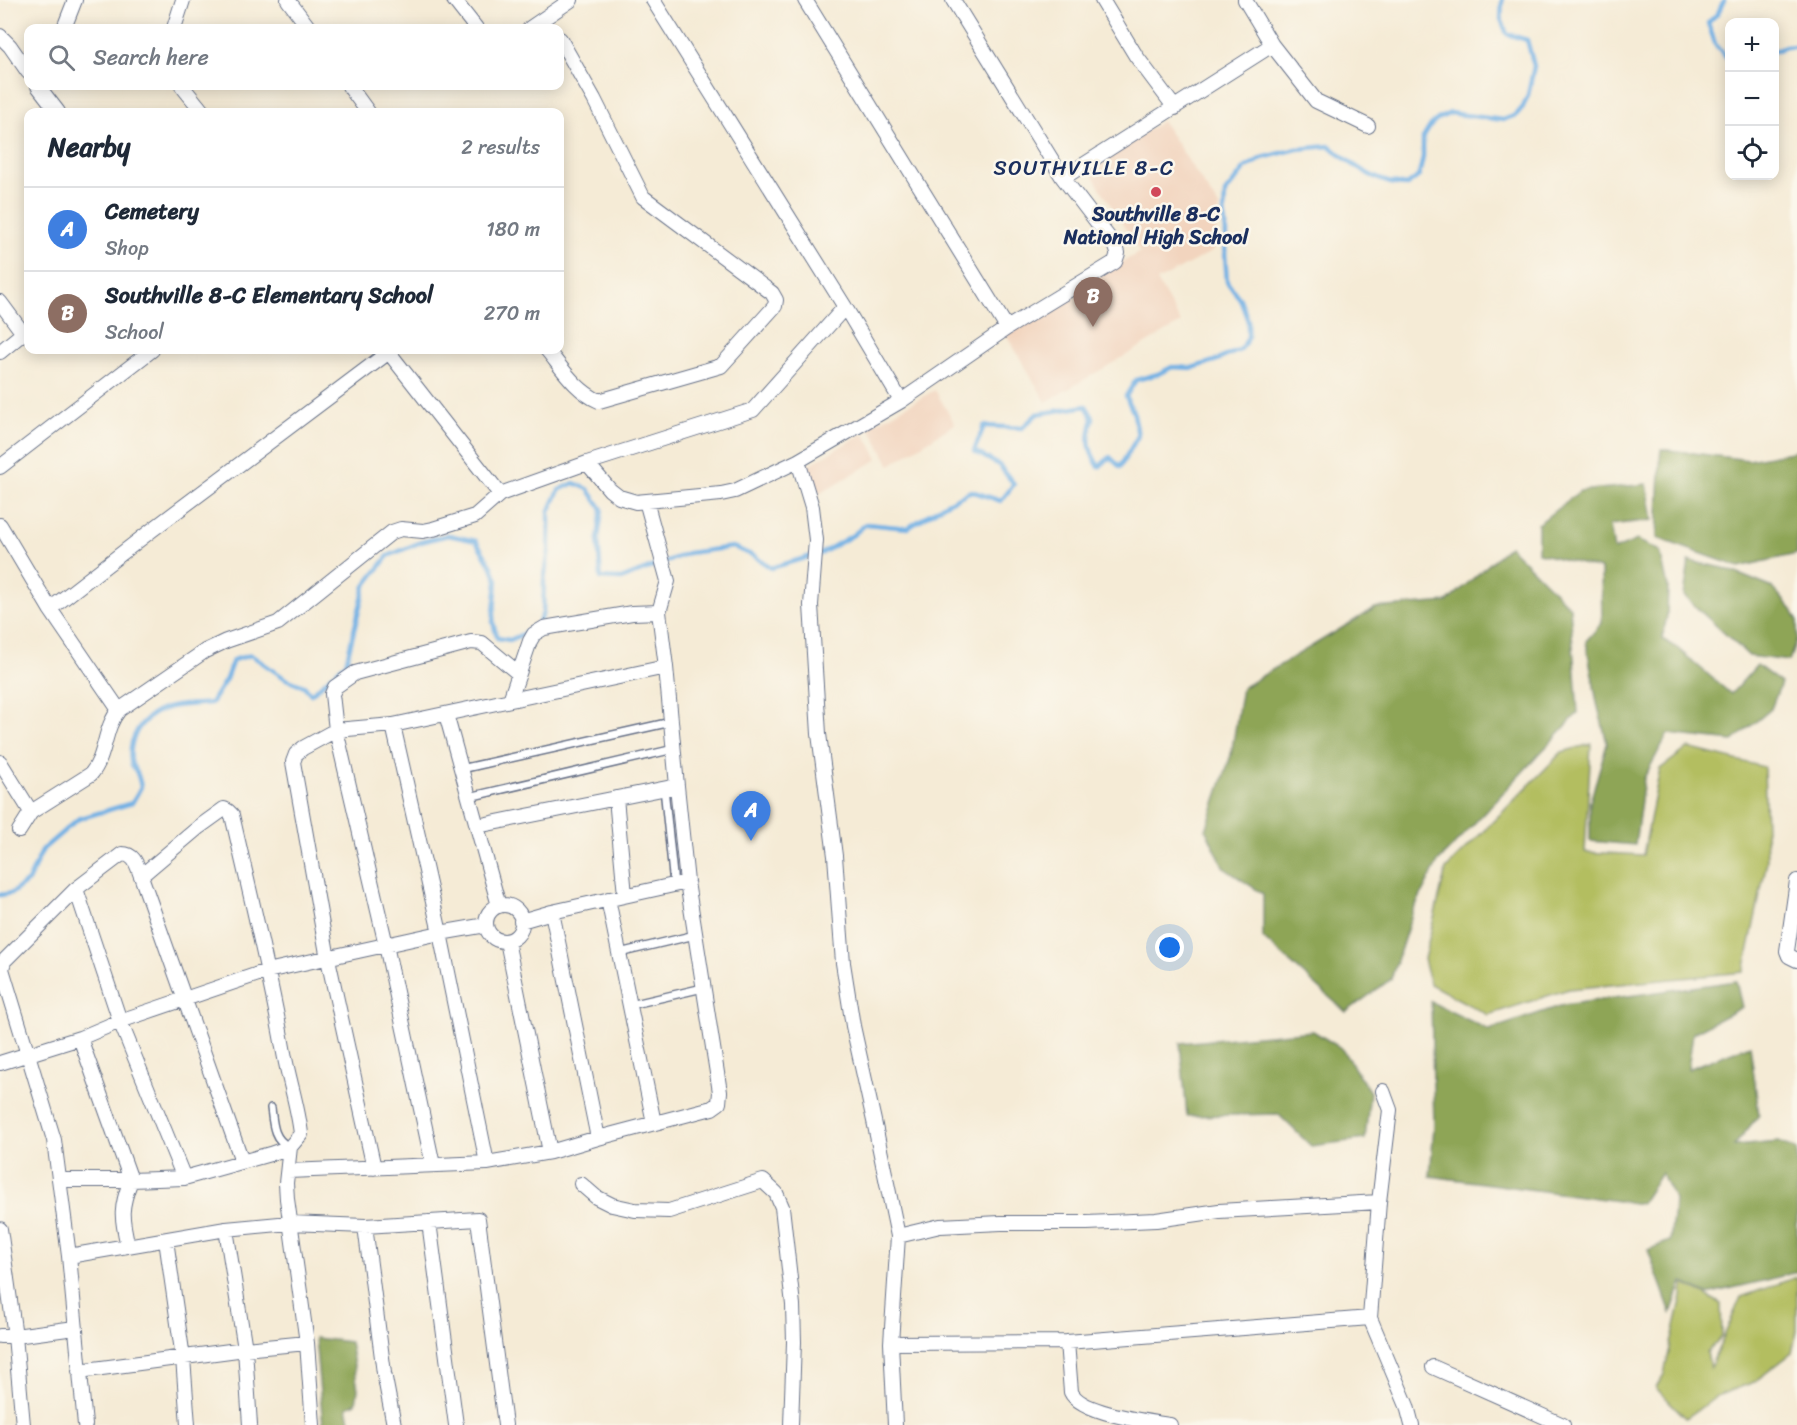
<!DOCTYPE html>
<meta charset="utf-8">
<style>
:root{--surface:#fff;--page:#f6f6f7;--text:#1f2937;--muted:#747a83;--line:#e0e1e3;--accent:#db2777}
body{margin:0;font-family:Sriracha,sans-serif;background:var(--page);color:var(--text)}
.controls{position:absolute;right:18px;top:18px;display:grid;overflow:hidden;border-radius:12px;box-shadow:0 3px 15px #0003}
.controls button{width:54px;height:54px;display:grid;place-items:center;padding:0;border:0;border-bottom:2px solid var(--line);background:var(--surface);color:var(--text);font:30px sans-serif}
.you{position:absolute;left:1170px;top:948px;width:21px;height:21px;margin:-15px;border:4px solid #fff;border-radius:50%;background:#1a73e8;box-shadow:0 0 0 9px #1a73e833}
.badge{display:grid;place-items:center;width:39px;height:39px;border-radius:50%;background:var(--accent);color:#fff;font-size:20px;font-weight:700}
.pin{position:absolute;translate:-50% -50px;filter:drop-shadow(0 2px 3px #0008)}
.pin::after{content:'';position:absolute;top:32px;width:21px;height:18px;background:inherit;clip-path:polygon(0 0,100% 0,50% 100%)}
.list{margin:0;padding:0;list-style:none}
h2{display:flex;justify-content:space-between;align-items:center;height:78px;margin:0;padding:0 24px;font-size:26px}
h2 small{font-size:20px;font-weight:400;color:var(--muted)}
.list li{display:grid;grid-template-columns:39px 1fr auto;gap:18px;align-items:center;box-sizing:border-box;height:84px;padding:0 24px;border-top:2px solid var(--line)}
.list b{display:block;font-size:22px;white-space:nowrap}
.list p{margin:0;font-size:20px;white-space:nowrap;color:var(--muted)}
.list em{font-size:20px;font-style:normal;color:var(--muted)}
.icon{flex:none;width:33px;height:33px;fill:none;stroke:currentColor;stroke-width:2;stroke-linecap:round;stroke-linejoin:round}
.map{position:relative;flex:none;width:1797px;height:1425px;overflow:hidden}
.search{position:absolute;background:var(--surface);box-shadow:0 3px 15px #0003;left:24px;top:24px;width:540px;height:66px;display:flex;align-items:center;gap:15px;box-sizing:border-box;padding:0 21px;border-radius:12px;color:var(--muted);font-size:22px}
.panel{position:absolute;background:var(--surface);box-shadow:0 3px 15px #0003;left:24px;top:108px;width:540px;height:246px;border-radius:12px}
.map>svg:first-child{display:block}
.built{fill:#f2d4be}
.green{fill:#b3be60;stroke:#67765f;stroke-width:1.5}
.forest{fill:#8ea556;stroke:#546a5a;stroke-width:1.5}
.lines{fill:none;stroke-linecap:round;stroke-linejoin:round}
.stream{stroke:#71b0e4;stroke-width:4.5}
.service-casing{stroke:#677188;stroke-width:10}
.minor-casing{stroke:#677188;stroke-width:16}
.service{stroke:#fff;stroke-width:7}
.minor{stroke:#fff;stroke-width:14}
.poi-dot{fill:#d1495b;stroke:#fbf7ec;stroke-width:2}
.labels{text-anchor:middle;stroke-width:5;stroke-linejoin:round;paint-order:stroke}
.poi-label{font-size:20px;font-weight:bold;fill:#1b2f5e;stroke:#fbf7ec}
.neighbourhood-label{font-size:21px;letter-spacing:1.5px;fill:#1b2f5e;stroke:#fbf7ec}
</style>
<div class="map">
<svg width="1797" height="1425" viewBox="0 0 1797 1425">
<rect width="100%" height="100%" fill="#fbf7ec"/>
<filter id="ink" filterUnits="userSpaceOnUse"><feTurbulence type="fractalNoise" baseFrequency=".0167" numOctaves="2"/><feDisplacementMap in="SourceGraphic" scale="12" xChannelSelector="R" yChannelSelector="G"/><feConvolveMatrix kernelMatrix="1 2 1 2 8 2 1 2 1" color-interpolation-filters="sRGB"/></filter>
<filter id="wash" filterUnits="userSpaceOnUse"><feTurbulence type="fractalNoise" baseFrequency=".008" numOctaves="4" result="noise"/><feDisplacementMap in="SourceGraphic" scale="24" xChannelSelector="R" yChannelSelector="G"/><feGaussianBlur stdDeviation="1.35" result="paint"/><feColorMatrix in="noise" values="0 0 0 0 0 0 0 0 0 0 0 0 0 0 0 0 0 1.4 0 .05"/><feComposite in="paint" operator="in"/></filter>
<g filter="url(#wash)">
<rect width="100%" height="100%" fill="#f5ebd6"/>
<path class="built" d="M1162 121 1219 207 1213 251 1157 281 1181 323 1046 402 1004 331 1140 252 1089 170Z
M935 390 955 424 890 465 869 427Z
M864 433 878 459 819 494 804 468Z"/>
<path class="green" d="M1591 744 1585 852 1643 855 1660 769 1688 748 1764 767 1767 861 1744 972 1569 989 1488 1015 1430 984 1424 959 1446 869 1562 752Z
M1797 1277V1330L1792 1353 1754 1382 1719 1395 1686 1418 1656 1388 1664 1374 1682 1296 1683 1284 1703 1293 1721 1304 1722 1336 1707 1352 1710 1368 1741 1297Z"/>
<path class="forest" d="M1661 449 1749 460 1797 451V554L1739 567 1657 538Z
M1647 484 1653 520 1610 525 1614 550 1637 540 1660 551 1668 587 1667 616 1662 639 1676 647 1731 694 1757 665 1781 683 1771 709 1733 741 1668 734 1644 778 1635 845 1590 841V802L1607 743 1597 703 1586 641 1602 623 1601 569 1538 553V524L1580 491Z
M1509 546 1570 607 1578 713 1438 862 1413 911 1391 979 1346 1012 1263 938V894L1224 868 1206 830 1231 755 1242 688 1375 608 1447 602Z
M1689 561 1724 568 1773 588 1792 610 1797 620V638L1789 661 1749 656 1684 596Z
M1736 981 1742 1007 1693 1033 1688 1069 1750 1045 1759 1115 1734 1146 1779 1142 1797 1150V1272L1767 1280 1707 1294 1682 1282 1671 1313 1648 1250 1670 1241 1675 1200 1661 1173 1641 1204 1430 1176 1434 1126 1431 1002 1489 1030 1563 1005Z
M1313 1031 1341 1048 1370 1092 1365 1139 1311 1146 1278 1114 1187 1116 1180 1043Z
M315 1338 350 1342 358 1389 356 1403 347 1407 351 1425H323Z"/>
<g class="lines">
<path class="stream" d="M1724 0 1718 13 1708 23 1716 46 1730 62
M1774 51 1786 47 1797 46
M0 895 12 893 28 881 43 849 78 819 132 803 141 787C140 782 139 777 137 773 135 768 131 766 131 761 128 738 141 717 164 709 178 704 195 705 211 703L226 679 233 660 251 655 286 679 304 686 311 694 346 663 365 586 388 556 421 542 448 535 476 541 492 567 497 580 493 622 497 638 510 640 525 633 538 624 543 613 544 580 549 550V512L559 490 574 483 588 489 602 509 598 539 601 578 621 579 688 553 733 547 754 556 771 568 822 553 853 535 866 524 908 528 945 504 971 491 1001 501 1014 484 999 465 974 451 984 426 1022 428 1037 414 1086 406 1093 418C1087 439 1087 448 1099 467L1110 457 1120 467 1138 436 1134 414 1126 396 1136 380 1158 374 1172 367 1192 368 1215 361 1240 350 1248 338V321L1240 299 1227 282 1225 254 1226 232 1224 216 1225 193 1245 168 1262 158 1297 149 1330 146C1351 165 1379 185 1407 185L1419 176 1423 157V138L1431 125 1438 119 1450 113 1503 120 1516 115 1523 107 1528 95 1534 66 1527 40 1507 34 1501 19 1502 0"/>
</g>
</g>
<g filter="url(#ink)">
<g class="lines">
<g class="service-casing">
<path id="service" d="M461 769 671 722
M664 788 674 885
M469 797 674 749
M619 953 695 935
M630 1005 703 988
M271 1108C273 1123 273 1139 288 1146"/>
</g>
<g class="minor-casing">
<path id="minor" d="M288 0 309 28
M454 0 476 28
M653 0 845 307 901 401
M805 0 1007 328
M1102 0 1136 56 1175 108
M1245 0 1272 45 1316 101 1368 126
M64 28 75 0
M174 28 183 0
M530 28 571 0
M0 36 10 46 28 72
M38 86 58 112
M182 86 203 112
M349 86 368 112
M1063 178 1272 45
M0 302 23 333
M387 350 500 494
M547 350C562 368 576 391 599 401L721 366 775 306 776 300 772 293 643 197 594 99 560 39
M0 352 28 329
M798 461 812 507 816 540 811 605 819 734 835 856 843 963 853 1026 874 1121 898 1236 891 1343 895 1425
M587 463 610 490 619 497 636 502 721 494 735 491 798 461 901 401 1007 328 1115 262 1118 253 1116 247 1063 178 953 0
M0 467 152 350
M0 525 50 609 119 710
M50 609 152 530 389 352
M510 700 530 641 534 634 544 628 632 613 659 612
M446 714 499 906
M393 725 440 933 487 1163
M0 762 31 812
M616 798 625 895
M477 826 677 786
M19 831 31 812 91 774C107 755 103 729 119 710L205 651 226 641 278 623 392 532 401 529 423 531 433 529 475 516 500 494 587 463 753 410 845 307
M1797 881 1787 951 1789 956 1797 960
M76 889 120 1021 184 1178
M608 899 654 1123
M486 923a18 18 0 1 1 36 0a18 18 0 1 1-36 0Z
M552 912 598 1138
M521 921 552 912 687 882
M507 941 550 1152
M80 1038 131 1180C120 1208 121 1217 128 1246
M0 1063 80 1038 120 1021 267 971 440 933 486 925
M1383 1091 1390 1110 1379 1202 1370 1318 1407 1406 1412 1425
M290 1147 286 1183 287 1199 307 1343 313 1425
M433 1165 386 945 336 730 332 694 335 687 355 673 471 642 482 643 518 673
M374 1168 328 959 293 762 296 754 303 748 336 730 393 725 666 667
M288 1171 487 1163 550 1152 598 1138 712 1108 719 1103 720 1092 687 882 677 786 666 667 659 612 668 581 646 501
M59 1180H131L184 1178 270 1154 290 1147 301 1134C298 1106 289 1081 284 1053 270 973 250 894 232 815L228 811 224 809 199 827 141 876
M581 1184 596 1197 612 1205 635 1210 669 1211 763 1181 776 1193 782 1207 793 1305 794 1342 791 1425
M429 1222 456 1425
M365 1226 384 1373 394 1425
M0 1229 15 1336 23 1425
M226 1229 245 1349 250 1425
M898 1236 940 1226 1001 1223H1087L1156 1220 1219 1211 1379 1202
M166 1240 183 1358 188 1425
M69 1256 226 1229 290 1223 365 1226 478 1219 505 1425
M0 1336H15L75 1328
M1067 1342 1071 1392C1080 1413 1149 1422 1170 1425
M891 1343 1067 1342 1370 1318
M1433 1367 1563 1425
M79 1371 245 1349 307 1343
M85 1425 69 1256 54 1140 2 969 4 961 76 889 122 854C135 854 137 866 141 876L242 1161"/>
</g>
<use href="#service" class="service"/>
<use href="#minor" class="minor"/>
</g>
</g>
<circle class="poi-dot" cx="1156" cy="192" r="6"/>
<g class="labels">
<g class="poi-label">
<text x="1156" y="221">Southville 8-C<tspan x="1156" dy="23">National High School</tspan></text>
</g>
<g class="neighbourhood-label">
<text x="1084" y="175">SOUTHVILLE 8-C</text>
</g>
</g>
</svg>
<div class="controls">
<button>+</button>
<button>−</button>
<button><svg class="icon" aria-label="locate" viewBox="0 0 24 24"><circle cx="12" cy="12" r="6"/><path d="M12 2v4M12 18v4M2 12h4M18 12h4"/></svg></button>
</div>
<div class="you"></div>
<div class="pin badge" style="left:751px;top:841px;background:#3f7fe0">A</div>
<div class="pin badge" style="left:1093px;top:327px;background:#8d6e63">B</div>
<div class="search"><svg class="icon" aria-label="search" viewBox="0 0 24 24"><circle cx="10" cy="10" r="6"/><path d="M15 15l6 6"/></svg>Search here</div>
<section class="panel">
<h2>Nearby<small>2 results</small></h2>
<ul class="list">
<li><span class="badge" style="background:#3f7fe0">A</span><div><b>Cemetery</b><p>Shop</p></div><em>180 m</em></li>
<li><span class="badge" style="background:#8d6e63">B</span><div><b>Southville 8-C Elementary School</b><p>School</p></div><em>270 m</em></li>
</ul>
</section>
</div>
